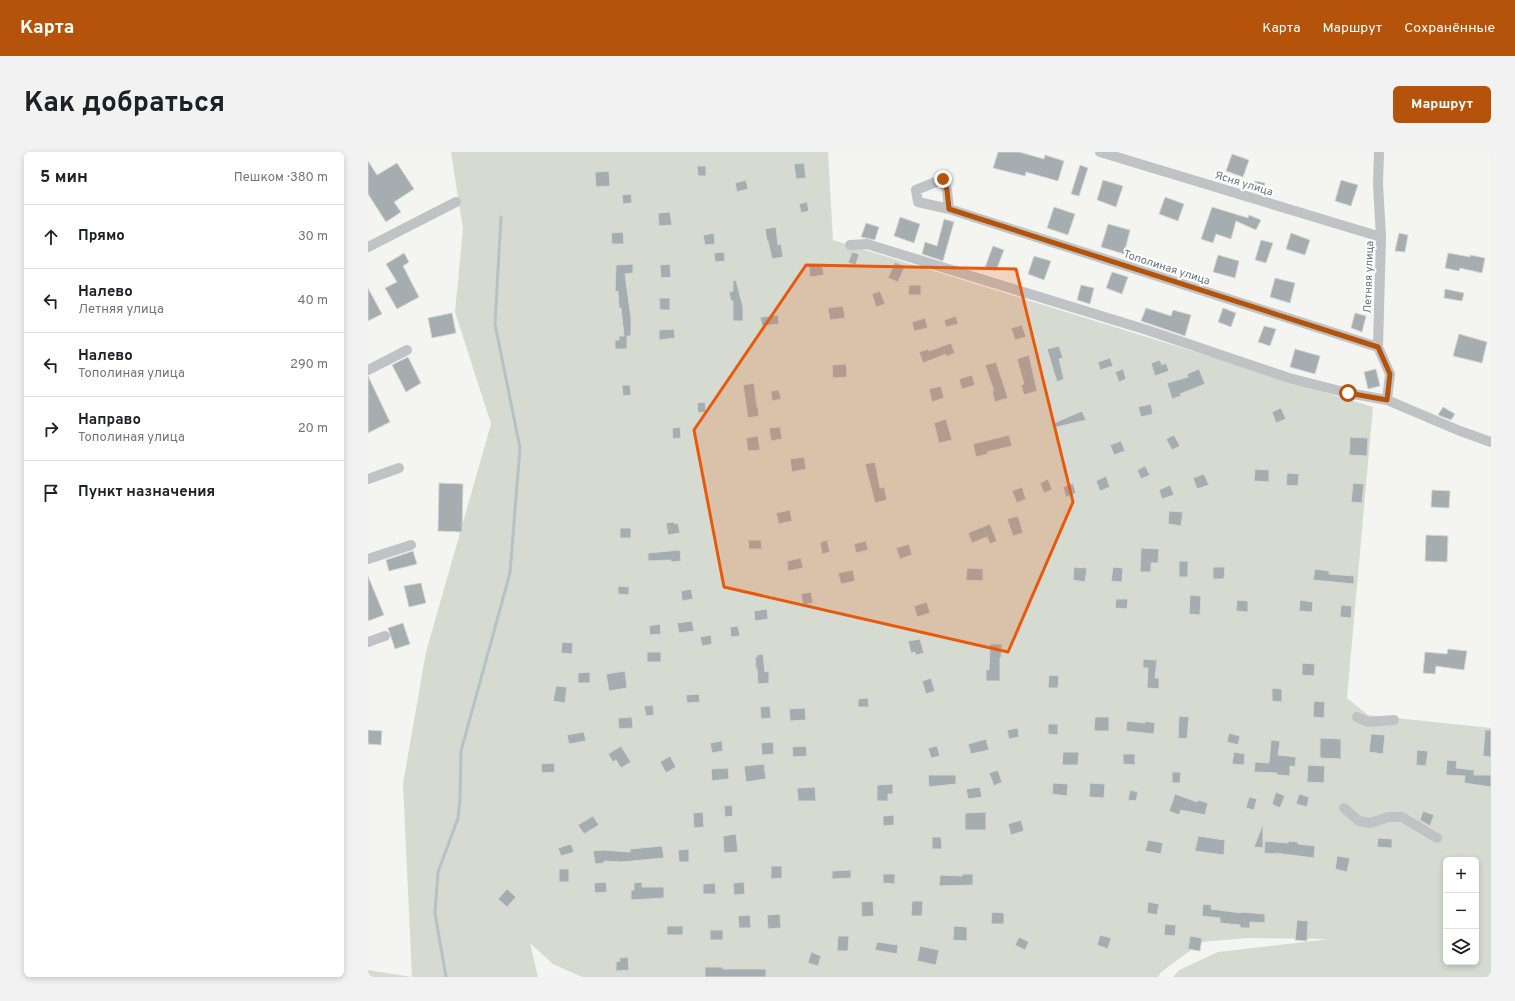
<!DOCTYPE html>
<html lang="ru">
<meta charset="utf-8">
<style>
:root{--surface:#fff;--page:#f2f2f2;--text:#202124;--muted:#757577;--line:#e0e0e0;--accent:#b45309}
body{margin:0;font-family:Overpass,sans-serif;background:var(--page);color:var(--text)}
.controls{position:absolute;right:12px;bottom:12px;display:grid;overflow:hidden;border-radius:6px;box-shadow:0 2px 6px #0003}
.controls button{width:36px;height:36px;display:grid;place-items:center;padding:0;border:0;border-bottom:1px solid var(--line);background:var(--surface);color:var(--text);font:20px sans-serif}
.stop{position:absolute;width:12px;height:12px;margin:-9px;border:3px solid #b45309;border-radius:50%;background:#fff}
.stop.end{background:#b45309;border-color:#fff;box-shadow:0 1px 4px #0008}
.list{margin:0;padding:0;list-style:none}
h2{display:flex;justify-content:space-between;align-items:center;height:52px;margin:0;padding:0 16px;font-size:17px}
h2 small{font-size:13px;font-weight:400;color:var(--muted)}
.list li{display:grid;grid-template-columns:26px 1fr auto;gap:12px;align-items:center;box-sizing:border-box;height:64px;padding:0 16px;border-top:1px solid var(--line)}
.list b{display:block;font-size:15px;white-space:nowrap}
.list p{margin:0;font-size:13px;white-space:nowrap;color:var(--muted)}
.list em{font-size:13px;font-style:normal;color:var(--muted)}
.icon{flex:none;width:22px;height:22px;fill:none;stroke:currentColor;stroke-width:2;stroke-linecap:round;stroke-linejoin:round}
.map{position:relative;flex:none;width:1123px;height:825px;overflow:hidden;border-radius:6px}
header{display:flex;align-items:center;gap:24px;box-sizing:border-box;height:56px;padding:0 20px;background:var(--accent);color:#fff}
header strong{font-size:19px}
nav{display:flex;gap:22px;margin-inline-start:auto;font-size:14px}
.intro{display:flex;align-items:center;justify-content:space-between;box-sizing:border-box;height:96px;padding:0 24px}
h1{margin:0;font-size:28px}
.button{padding:10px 18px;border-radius:6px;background:var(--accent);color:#fff;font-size:14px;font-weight:700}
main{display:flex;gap:24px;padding:0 24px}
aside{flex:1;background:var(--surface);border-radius:6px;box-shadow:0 2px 6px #0003}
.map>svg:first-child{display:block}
.green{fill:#d6dbd2;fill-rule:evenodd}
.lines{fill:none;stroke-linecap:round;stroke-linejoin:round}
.stream{stroke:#b6c2c5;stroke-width:3}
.building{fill:#a5adb1;stroke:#d5d5d3}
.minor{stroke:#bfc3c6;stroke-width:10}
.route{stroke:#b45309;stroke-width:5}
.marked{fill:#e8590c;fill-opacity:0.2;stroke:#e8590c;stroke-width:3;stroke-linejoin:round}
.labels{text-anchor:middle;stroke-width:4;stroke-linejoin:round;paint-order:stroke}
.street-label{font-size:11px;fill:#65757f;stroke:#fff}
</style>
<header>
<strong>Карта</strong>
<nav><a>Карта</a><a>Маршрут</a><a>Сохранённые</a></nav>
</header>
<div class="intro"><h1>Как добраться</h1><a class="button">Маршрут</a></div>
<main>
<aside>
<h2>5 мин<small>Пешком · 380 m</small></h2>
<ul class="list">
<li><svg class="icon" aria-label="ahead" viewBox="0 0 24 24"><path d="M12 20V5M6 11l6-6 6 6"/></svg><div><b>Прямо</b></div><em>30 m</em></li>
<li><svg class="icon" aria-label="left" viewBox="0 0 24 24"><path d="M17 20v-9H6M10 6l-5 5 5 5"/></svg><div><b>Налево</b><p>Летняя улица</p></div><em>40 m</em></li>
<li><svg class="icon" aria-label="left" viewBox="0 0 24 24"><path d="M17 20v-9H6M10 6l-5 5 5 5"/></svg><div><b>Налево</b><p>Тополиная улица</p></div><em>290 m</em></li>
<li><svg class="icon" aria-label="right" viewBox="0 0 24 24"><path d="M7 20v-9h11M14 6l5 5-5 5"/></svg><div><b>Направо</b><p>Тополиная улица</p></div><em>20 m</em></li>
<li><svg class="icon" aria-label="arrive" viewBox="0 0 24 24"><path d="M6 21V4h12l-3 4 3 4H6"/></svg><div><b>Пункт назначения</b></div></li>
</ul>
</aside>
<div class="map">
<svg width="1123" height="825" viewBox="0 0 1123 825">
<rect width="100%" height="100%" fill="#f4f4f1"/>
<path class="green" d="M83 0H460L465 88 1005 255 979 546 1000 563 1123 576V825H805L811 818 850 800 961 787 879 786 834 790 793 820 790 825H214L185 812 162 791 170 825H0V818L44 825 35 632 58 500 123 272 87 160 95 77ZM1078 708H1108V810H1078Z"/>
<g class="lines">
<path class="stream" d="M78 825 67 761 70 720 90 666 92 647 93 599 142 421 152 296 127 172 133 65"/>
</g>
<path class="building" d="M630 0H651L676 7 677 3 696 9 690 29 658 20 657 24 625 16Z
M864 2 881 8 875 25 858 19Z
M0 9 9 23 29 11 46 37 26 50 33 60 18 70 0 42Z
M436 11 438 26 428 27 426 12Z
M712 13 720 16 711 44 703 42Z
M329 14H338V24H330Z
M241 19 242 34 228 35 227 20Z
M378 28 380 37 369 40 367 31Z
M735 28 755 34 748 55 729 48Z
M973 28 990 33 983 54 967 49Z
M887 29 897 31 895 42 884 39Z
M263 42 264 51 255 52 254 43Z
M797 45 816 52 810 69 791 62Z
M439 50 441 59 433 61 431 52Z
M686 55 707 62 700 83 679 76Z
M844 55 880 66 881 63 893 68 888 78 868 69 863 87 848 82 845 91 833 87Z
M302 60 304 73 291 74 290 61Z
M532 65 552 72 546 91 526 84Z
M576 67 586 70 575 109 554 102 557 90 569 94Z
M498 71 511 75 507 88 493 85Z
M740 72 762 78 756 102 733 95Z
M408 75 410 93 413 92 415 105 404 107 400 89H399L397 77Z
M255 80 256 92H244L243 81Z
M346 81 347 92 337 93 335 83Z
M923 81 942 88 937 103 918 97Z
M1031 81 1040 83 1037 100 1027 99Z
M893 88 905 91 898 111 887 108Z
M625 94 636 98 628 119 617 115Z
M356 100 357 109 347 110 346 101Z
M484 100 491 102 488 113 480 111Z
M36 101 41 110 35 114 51 145 29 157 17 136 29 130 18 112Z
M1080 101 1102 105V103L1117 106 1114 121 1092 116 1091 119 1077 116Z
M850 103 871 109 867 126 845 120Z
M666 104 683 109 676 128 660 122Z
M527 110 537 114 530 130 520 126Z
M265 112V121L257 122 263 166V184H259V197H247V188H251V184H256L253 156H251L250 139 247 140 248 113Z
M302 112 303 125 293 126 292 113Z
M454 112 456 123 442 125 441 113Z
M744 120 760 125 754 142 738 136Z
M907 126 927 131 922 151 902 145Z
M368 128 375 155V169H365V149H363L361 140 365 139V129Z
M541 133H553V143H540Z
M713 133 726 136 722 152 709 148Z
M0 136 14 162 0 169Z
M1077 137 1096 141 1094 149 1076 146Z
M512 139 517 152 508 155 504 142Z
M291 146H302V158H292Z
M475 154 477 166 462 168 460 156Z
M778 156 803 164 805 158 823 163 817 184 773 169Z
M855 156 868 161 863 175 850 170Z
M84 161 88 181 64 186 60 166Z
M987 161 998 164 994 180 983 176Z
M410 163 411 172 394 174 392 165Z
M588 164 590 172 578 175 576 168Z
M557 166 560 176 546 179 544 170Z
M654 173 658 185 647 188 643 176Z
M896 174 908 177 902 194 890 190Z
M306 177 307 186 291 188V178Z
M1091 182 1119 190 1114 211 1085 204Z
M583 191 587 201 578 205V202L555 211 551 200 560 197 561 199Z
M691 194 695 206 691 207 696 227 689 230 679 197Z
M927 197 952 204 947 222 922 215Z
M661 203 669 239 656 243 653 233 656 232 649 207Z
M40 205 53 231 38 240 24 213Z
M742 206 745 214 732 218 730 210Z
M792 208 794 213 798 211 801 219 787 224 783 211Z
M628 210 640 246 627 250 624 239H626L617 213Z
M478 212 479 225 465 226 464 213Z
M755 217 758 227 751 230 747 220Z
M831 217 837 232 812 242 813 244 804 247 799 231 820 225 819 222Z
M1008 217 1012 234 1000 237 996 220Z
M604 223 607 233 594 237 591 227Z
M0 224 22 270 0 281Z
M386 231 389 255H390L391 264 380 266 375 233Z
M254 233H262L263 243 255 244Z
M573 234 576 246 564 250 561 237Z
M411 238 413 247 404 249 403 239Z
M337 250 338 260 330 261 329 251Z
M783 252 785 262 773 265 770 255Z
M1075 255 1087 262 1083 268 1070 263Z
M913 256 918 267 908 271 904 260Z
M714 259 718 268 685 276 684 272Z
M578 267 584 288 571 291 566 271Z
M312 275 313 286 305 287 304 276Z
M412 275 414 287 403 289 401 276Z
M641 283 644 294 619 300 620 302 608 305 605 292Z
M806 283 812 294 804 298 798 287Z
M390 284 392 298 380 299 378 286Z
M982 285 1000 286 999 304 981 303Z
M753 289 757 299 746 303 742 293Z
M436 305 438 317 424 320 422 307Z
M507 310 512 336 516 335 519 348 507 351 497 312Z
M777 314 782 323 773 327 769 318Z
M887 317 901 318V330L886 329Z
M919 321 931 322 930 334 918 333Z
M836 322 841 333 829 337 825 326Z
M738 324 742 335 732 339 728 329Z
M680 327 684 338 676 341 672 331Z
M71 331 95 332 94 380 70 379Z
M705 331 708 341 698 345 695 335Z
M985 331 996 332 994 351 983 350Z
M802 333 806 343 794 347 791 338Z
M654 335 658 347 649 351 644 339Z
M1064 338 1082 339 1081 356 1063 355Z
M422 358 424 369 411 372 408 361Z
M801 359 815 360 813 374 800 372Z
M650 364 655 381 645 384 639 367Z
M306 370 307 372 310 371 312 381 300 383 298 371Z
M622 372 629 389 622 392 619 385 604 391 600 381Z
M252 376H263V386H252Z
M1058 383 1080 384 1079 410 1057 409Z
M380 388H393L394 397H381Z
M459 388 462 400 454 402 452 390Z
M498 389 500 398 488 401 486 392Z
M541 392 544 403 532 407 528 396Z
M773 396 791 397 790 411H783V420H772Z
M312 398 313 409 303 410V408L280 409V401Z
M45 399 49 412 21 419 18 408Z
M433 406 435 416 420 419 419 409Z
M811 409H820V425H811Z
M706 415 719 416 717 430 705 428Z
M745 415 755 416 754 430 743 429Z
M845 415H857L856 427H845Z
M599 416 615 417V429L598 428Z
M947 417 961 419V422L986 424V432L945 428Z
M485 418 487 429 473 432 470 421Z
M0 424 16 463 0 469Z
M53 431 58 451 41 455 36 434Z
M250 434 261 435V443L250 442Z
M323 437 325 447 314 449 313 439Z
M443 440 445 451 435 453 433 442Z
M822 443 833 444 832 463 821 462Z
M748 447H760L759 457 747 456Z
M869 448 880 449V460L868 459Z
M932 448 945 450 944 460 931 459Z
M559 450 562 461 549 465 546 454Z
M973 453 984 454 983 466 972 465Z
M399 457 400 467 387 469 386 459Z
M324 469 326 479 311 481 309 471Z
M35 471 42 492 27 497 20 476Z
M292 472 293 482 282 483 281 474Z
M370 474 372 484 363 485 362 475Z
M343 483 344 492 334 494 332 485Z
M552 487 556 501 548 503 547 500 543 501 540 489Z
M194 490 205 491 204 502 193 501Z
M622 492H634L633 506H632V529H618V518H621Z
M1080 497 1099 499 1096 518 1068 514 1067 522 1055 521 1057 500 1079 502Z
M279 500H293V510H279Z
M395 502 397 520 401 519V531L390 532 389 517H388L387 505H389V503Z
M775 507 789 508 787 526H791V537L779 536 780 516H775Z
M934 511 947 512 946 524 934 523Z
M257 519 259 536 241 539 238 522Z
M222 520V531H210V521Z
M681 523 691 524 690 536H680Z
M563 526 567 539 558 542 554 529Z
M188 534 199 535 197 551 185 549Z
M904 536 914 537V550L904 549Z
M331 542 332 550 319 551 318 543Z
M500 546 501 555H490V547Z
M946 549 957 550 956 566 945 565Z
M285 553 286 563 278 564 276 554Z
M402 554 403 566 393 567 392 555Z
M437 556 438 568 422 569 421 557Z
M811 564 821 565 819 587 810 586Z
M264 565 265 576 251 577 250 566Z
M727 565H741V579H726Z
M759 569 777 571V569L787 571 786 582 758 579Z
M680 572H690V583L680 582Z
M650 576 651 585 641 587 639 578Z
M0 578 14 579 13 593 0 592Z
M1117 578H1123V605L1115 604Z
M216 580 218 589 201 592 199 583Z
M861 581 872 584 870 593 859 590Z
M1003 582 1017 583 1015 602 1001 600Z
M952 586 973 587V607L952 606Z
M618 587 621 598 603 602 600 592Z
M903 588 912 589 910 603 928 605 927 615 922 614V624L909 623V621L886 620 887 610 901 611Z
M354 589 355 599 344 601 342 591Z
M405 590 406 602 394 603 393 591Z
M253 594 263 610 253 616 248 608 245 610 240 602Z
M438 594 439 604 425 605 424 595Z
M569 594 572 604 563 606 560 596Z
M1049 598 1060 599 1058 614 1048 613Z
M695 600H711L710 613H694Z
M866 600 877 602 876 613 864 612Z
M755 602H767V613L755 612Z
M302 604 308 615 298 621 292 610Z
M1079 608 1089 609 1088 616 1106 618V623H1123V635L1096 631 1097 624 1078 623Z
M186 611 187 620 174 621 173 612Z
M396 612 398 627 378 630 376 614Z
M940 613 957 614 956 631 939 630Z
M360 616 361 627 344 629 343 617Z
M630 618 634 630 626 634 621 621Z
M804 620H813L812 631H804Z
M560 623H588V632L561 635Z
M685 631 700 632 699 644 684 642Z
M722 631 737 632 736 646 721 645Z
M525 632V642H520V649H509V633Z
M447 635 448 649H430L429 636Z
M612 635 614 645 600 647 598 637Z
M762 638 770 640 768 649 760 648Z
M908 640 917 644 912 656 904 652Z
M807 642 829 650 830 648 840 651 837 663 813 658 811 663 801 659Z
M931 642 941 645 939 655 928 652Z
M881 645 889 647 886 658 878 656Z
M364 653 365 664 357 665 356 654Z
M1055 659 1066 663 1062 674 1052 668Z
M335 660 336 675 326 676 325 661Z
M618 660V678H597V661Z
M526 663V673L515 674V664Z
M225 664 231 673 216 682 210 673Z
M653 668 656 679 643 683 640 672Z
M895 672V696L886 695Z
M368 682 370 700 356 701 355 684Z
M830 684 857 688 856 703 827 699Z
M564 685H573L574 697H564Z
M1010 686 1024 687V696L1009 695Z
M780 688 795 691 793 702 777 699Z
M897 689 920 691V689L930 690V692L947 694 946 706 907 701V702L896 701Z
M203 692 206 700 193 704 190 696Z
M294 694 296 706 254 710 236 709V711L227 712 225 699 235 698 262 700V697Z
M321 697V710H311L310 698Z
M969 704 982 706 979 720 967 717Z
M403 714H414V726L403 727Z
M191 717H201V730H191Z
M483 718V726L464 727V719Z
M515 722H527V732L515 731Z
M594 722H605V733L571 734 572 723 594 724Z
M238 730 239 740 227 741 226 731Z
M274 730V735H296V746L263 748V738H266V731Z
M376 730 377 742 366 743 365 731Z
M347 731 348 742H335V732Z
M139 737 148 745 139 755 130 747Z
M505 749 506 764 494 765 493 750Z
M544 749H555L554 764H543Z
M780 750 791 752 789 763 779 761Z
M835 752 844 753 843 757 873 761V760L897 762V771L882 770V776H872V773L852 771V766L834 764Z
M624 760 636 761V772H623Z
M412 762 413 776 400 777 399 763Z
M382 763 383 776H371L370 764Z
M929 768 940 769 939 789 927 788Z
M797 772 808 773 807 784 796 783Z
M299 774H315V783H299Z
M586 774 599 775V789L585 788Z
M342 778H355V788H342Z
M732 783 743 786 740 797 729 793Z
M470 784H481L480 799H469Z
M822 784 834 786 832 799 820 797Z
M651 785 661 790 657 798 647 793Z
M509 790 530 793 529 802 507 798Z
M552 794 571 798 568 813 549 809Z
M443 800 453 804 450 814 440 811Z
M260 805 261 818 248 819V810L252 809 251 806Z
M337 815H355V817H398V825H337Z"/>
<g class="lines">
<path class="minor" d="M732 0 1013 85
M1011 0 1010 32 1013 85 1010 195 1022 222 1019 248
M581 57 579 38 575 27 548 38 550 50 581 57 1010 195
M482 93 499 92 779 178 921 226 980 241 1019 248 1092 279 1123 290
M0 95 88 50
M0 218 39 198
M0 327 31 316
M0 407 43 393
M0 490 17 484
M989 565 1000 570 1026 568
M976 656 991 669 1002 671 1021 665H1034L1069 686"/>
</g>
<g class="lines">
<path class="route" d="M575 27 579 38 581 57 1010 195 1022 222 1019 248 980 241"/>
</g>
<path class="marked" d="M438 113 648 117 705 350 640 500 356 435 326 278Z"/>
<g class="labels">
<g class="street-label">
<text transform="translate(876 31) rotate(17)" y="4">Ясня улица</text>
<text transform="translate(799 115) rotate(18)" y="4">Тополиная улица</text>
<text transform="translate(1000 125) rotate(-88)" y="4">Летняя улица</text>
</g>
</g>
</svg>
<div class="controls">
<button>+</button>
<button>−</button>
<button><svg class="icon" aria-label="layers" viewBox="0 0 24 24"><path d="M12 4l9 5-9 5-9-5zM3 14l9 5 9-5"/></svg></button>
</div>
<div class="stop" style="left:980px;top:241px"></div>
<div class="stop end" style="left:575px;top:27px"></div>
</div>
</main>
